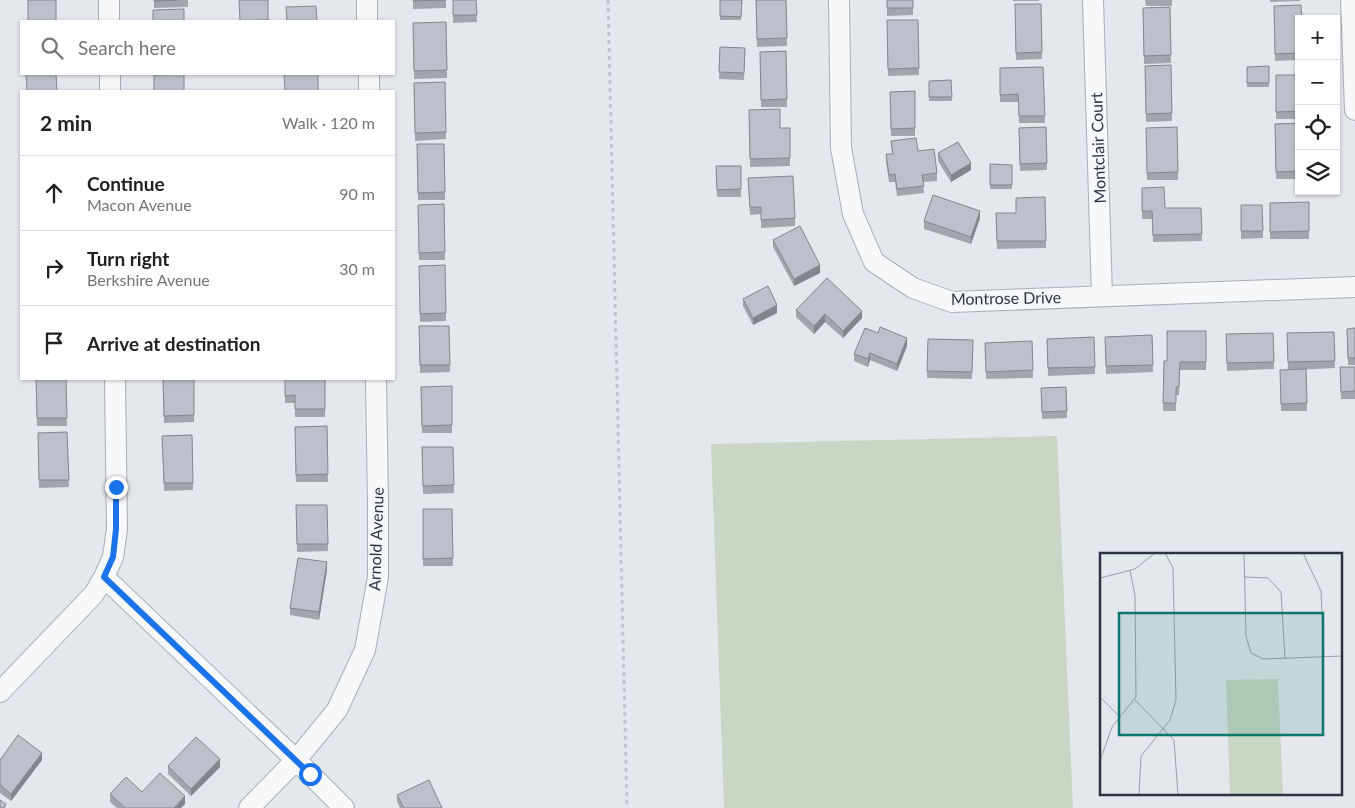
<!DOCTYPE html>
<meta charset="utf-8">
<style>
:root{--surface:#fff;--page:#f6f6f6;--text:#202124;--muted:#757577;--line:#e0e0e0}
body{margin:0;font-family:Lato,sans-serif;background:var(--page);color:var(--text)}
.controls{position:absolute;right:15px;top:15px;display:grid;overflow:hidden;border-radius:0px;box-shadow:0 1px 4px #0004}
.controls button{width:45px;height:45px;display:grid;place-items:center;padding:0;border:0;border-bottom:1px solid var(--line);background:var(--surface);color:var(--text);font:25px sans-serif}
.stop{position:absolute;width:15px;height:15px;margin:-11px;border:4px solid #1a73e8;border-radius:50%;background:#fff}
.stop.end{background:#1a73e8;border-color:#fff;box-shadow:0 1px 5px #0008}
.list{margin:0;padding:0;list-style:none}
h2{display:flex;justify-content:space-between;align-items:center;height:65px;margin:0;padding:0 20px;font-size:21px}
h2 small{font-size:16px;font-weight:400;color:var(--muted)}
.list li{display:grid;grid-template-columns:32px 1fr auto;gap:15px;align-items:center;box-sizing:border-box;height:75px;padding:0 20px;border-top:1px solid var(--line)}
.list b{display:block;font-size:19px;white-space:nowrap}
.list p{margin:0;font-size:16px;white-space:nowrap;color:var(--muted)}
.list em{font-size:16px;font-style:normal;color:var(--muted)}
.icon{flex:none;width:28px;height:28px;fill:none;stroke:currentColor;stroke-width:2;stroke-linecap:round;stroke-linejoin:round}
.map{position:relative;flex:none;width:1355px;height:808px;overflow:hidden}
.search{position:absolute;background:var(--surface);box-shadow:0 1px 4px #0004;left:20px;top:20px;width:375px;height:55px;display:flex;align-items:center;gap:12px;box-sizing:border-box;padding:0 18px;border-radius:0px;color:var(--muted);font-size:19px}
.panel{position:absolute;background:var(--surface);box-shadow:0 1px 4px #0004;left:20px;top:90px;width:375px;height:290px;border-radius:0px}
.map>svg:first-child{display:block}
.green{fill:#c9d6c5}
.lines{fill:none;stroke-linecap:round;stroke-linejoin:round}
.street-casing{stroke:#a9aeb7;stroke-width:22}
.path{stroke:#c2c5cb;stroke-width:3;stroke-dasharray:4 4;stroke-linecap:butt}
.street{stroke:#f7f8fa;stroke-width:20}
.wall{fill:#a1a5ae}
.shaded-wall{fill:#83868d}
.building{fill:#bbc0ca;stroke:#83868d}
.route{stroke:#1a73e8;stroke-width:6}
.labels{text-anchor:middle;stroke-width:4;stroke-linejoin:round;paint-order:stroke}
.street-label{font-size:16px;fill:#2b3445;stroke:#f4f6f9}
.inset-road{fill:none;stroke:#9a9fa9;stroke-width:1}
.view{fill:#0f766e;fill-opacity:0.15;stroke:#0f766e;stroke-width:2.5}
.inset-edge{fill:none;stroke:#2b3445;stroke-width:2.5}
</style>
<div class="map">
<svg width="1355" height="808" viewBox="0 0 1355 808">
<rect width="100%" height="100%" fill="#e4e7ec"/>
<path class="green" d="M1057 436 1073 808H724L711 444Z"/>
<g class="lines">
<g class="street-casing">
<path id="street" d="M109 0V21
M367 0V21
M839 0 841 148 853 214 874 262 913 288 952 302 1355 287
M1093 0 1102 296
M1351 0 1355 110
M110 74V91
M369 74V91
M104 577 296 760 344 808
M0 692 94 594 104 577 113 557 117 529 115 379
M249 808 296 760 337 710 365 650 378 577V503L376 379"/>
</g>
<path class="path" d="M608 0 627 808"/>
<use href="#street" class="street"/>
</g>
<path class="wall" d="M154 0H188V7L154 8Z
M413 0H446V8L413 9Z
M453 0H476L477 22 453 23Z
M720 0H742L741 20H720Z
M756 0H786L787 46 757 47Z
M887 0H913V15L887 16Z
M1013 0H1039V1H1013Z
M1145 0H1172V6H1146Z
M1270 0H1300V1L1270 2Z
M1015 4H1041L1042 59 1016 60Z
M1274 6 1299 19V60L1275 61Z
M1170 7 1171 63 1144 64 1143 8Z
M887 20H918L919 75 888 76Z
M446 22 447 78 414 79 413 23Z
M720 47 745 48 744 80 719 79Z
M786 51 787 107H761L760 52Z
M1171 65 1172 121 1146 122 1145 66Z
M1269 66V87H1247V67Z
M1043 67 1045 123H1019L1018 102H1000V68Z
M1276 75H1299V119H1276Z
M951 80 952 101H929V81Z
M445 82 446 139 415 141 414 83Z
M915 91V136H891L890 92Z
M749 110 780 128H790V166L750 167Z
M1299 123V179H1276L1275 124Z
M1046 127 1047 170 1020 171 1019 128Z
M1177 127 1178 180H1147L1146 128Z
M891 141 918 151 937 173V181L923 182 924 193 897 196 895 182H889L886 162V154H892Z
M417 144H444L445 200H418Z
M938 153 971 170 951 182 938 161Z
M990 164 1012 165V189H990Z
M716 166H741V197H717Z
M748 178 795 218V226L761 228V214L750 215Z
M1142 188 1165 208H1201L1202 241 1153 242 1152 219H1142Z
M1045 197 1046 248 997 249 996 213H1016Z
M1309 202V239H1270V203Z
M444 204 445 260H419L418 205Z
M1241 205H1262L1263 238 1241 239Z
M980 218 971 244 924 229V221Z
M773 240 820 273 794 286 773 247Z
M445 265 446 321 420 322 419 266Z
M743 299 777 313 753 325 743 306Z
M796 310 862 318 843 338 825 322 814 334 796 317Z
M419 326H449L450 372 420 373Z
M1355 328V365H1348L1347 329Z
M1206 331V370H1180L1179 395H1176V411H1163L1164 361H1167Z
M1334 332 1335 368 1296 370 1306 369 1307 411H1281L1280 370H1288L1287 333Z
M1273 333 1274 369 1227 371 1226 334Z
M1152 335 1153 372 1106 374 1105 337Z
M1094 337 1095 374 1048 376 1047 339Z
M928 339 973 340 972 379 927 378Z
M1032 341 1033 378 986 379 985 343Z
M907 346 897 371 870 360 868 367 854 361V354Z
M1340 367H1355V399H1341Z
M36 379H66L67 426H37Z
M163 379H194V422L164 423Z
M285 379H325V417H295V403H285Z
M452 386V433H422L421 387Z
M1066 387 1067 418 1042 419 1041 388Z
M327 426 328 482H296L295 427Z
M67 432 69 487 39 488 38 433Z
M192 435 193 490 164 491 162 436Z
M422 447H453L454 493 423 494Z
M296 505H327L328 551 297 552Z
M423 509H452L453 566H423Z
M327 570 319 620 290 615V608Z
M0 760H42L11 801 0 793Z
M168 766 220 767 191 796 168 774Z
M110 794 185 804 181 808H117L110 802Z
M397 795 442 808H400L397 802Z"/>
<path class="shaded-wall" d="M971 163V170L951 182V175Z
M980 211V218L971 244V237Z
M820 265V273L794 286V279Z
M777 305V313L753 325V318Z
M862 311V318L843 338V331Z
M825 314V322L814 334V326Z
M907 338V346L897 371V364Z
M870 353V360L868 367V359Z
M327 562V570L319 620V612Z
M42 753V760L11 801V794Z
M220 759V767L191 796V789Z
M185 796V804L181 808H174Z"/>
<path class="building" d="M28 0H56V21H28Z
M154 0H177L154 1Z
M239 0H268V20L240 21Z
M413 0H446L413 1Z
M453 0H476L477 15H453Z
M720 0H742L741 17 720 16Z
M756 0H786L787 38 757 39Z
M887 0H913V8H887Z
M1015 4H1041L1042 52 1016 53Z
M1301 5 1302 19H1299V53L1275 54 1274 6Z
M316 6 317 21H287L286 7Z
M1170 7 1171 55 1144 56 1143 8Z
M184 9V21H153V10Z
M887 20H918L919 68 888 69Z
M446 22 447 70 414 71 413 23Z
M720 47 745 48 744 73 719 72Z
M786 51 787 99 761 100 760 52Z
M1171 65 1172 113 1146 114 1145 66Z
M1269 66V83H1247V67Z
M1043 67 1045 116H1019L1018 94 1000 95V68Z
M26 74H56L57 91H27Z
M184 74V91H154V75Z
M284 74H318V91H285Z
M1276 75H1299V111L1276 112Z
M951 80 952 97H929V81Z
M445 82 446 132 415 133 414 83Z
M915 91V128L891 129 890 92Z
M780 109V128H790V158L750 159 749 110Z
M1299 123V171L1276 172 1275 124Z
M1046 127 1047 163 1020 164 1019 128Z
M1177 127 1178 172 1147 173 1146 128Z
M916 138 918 151 934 149 937 173 922 175 924 186 897 189 895 174 889 175 886 154H893L891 141Z
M958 142 971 163 951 175 938 153Z
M417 144H444L445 192 418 193Z
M990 164 1012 165V185H990Z
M716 166H741V189L717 190Z
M793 176 795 218 761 220V207H750L748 178Z
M1164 187 1165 208H1201L1202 234 1153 235 1152 211H1142V188Z
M933 195 980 211 971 237 924 221Z
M1045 197 1046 241H997L996 213H1016V198Z
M1309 202V231L1270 232V203Z
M444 204 445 252 419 253 418 205Z
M1241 205H1262L1263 231H1241Z
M800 226 820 265 794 279 773 240Z
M445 265 446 313 420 314 419 266Z
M827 278 862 311 843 331 825 314 814 326 796 310Z
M768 286 777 305 753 318 743 299Z
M419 326H449L450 365H420Z
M880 327 907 338 897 364 870 353 868 359 854 354 865 328 878 333Z
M1355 328V358H1348L1347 329Z
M1167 331H1206V362H1180L1179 387H1176V403H1163L1164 361H1167Z
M1334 332 1335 361 1288 362 1287 333Z
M1273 333 1274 362 1227 363 1226 334Z
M1152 335 1153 365 1106 366 1105 337Z
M1094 337 1095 367 1048 368 1047 339Z
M928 339 973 340 972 372 927 371Z
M1032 341 1033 370 986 372 985 343Z
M1340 367H1355V391L1341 392Z
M1306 369 1307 403 1281 404 1280 370Z
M36 379H66L67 418H37Z
M163 379H194V415L164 416Z
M285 379H325V409H295V395L285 396Z
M452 386V425L422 426 421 387Z
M1066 387 1067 411 1042 412 1041 388Z
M327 426 328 474 296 475 295 427Z
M67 432 69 480H39L38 433Z
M192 435 193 483H164L162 436Z
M422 447H453L454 485 423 486Z
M296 505H327L328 544H297Z
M423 509H452L453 558 423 559Z
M298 558 327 562 319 612 290 608Z
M18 735 42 753 11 794 0 785V760Z
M196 737 220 759 191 789 168 766Z
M160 773 185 796 174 808H125L110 794 126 777 142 792Z
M429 780 442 808H404L397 795Z
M0 800 6 804 4 808H0Z"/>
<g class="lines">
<path class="route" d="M116 487V529L113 557 104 577 310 774"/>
</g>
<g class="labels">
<g class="street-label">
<text transform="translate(1098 148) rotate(-92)" y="6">Montclair Court</text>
<text transform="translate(1006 298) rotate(-1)" y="6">Montrose Drive</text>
<text transform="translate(376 539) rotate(-88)" y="6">Arnold Avenue</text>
</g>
</g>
<g transform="translate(1100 553)">
<rect width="242" height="242" fill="#e4e7ec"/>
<path d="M178 126 183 242H130L126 127Z" fill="#c9d6c5"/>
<path class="inset-road" d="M144 0 146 83 151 100 163 106 243 103M203 0 221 38 224 104M145 24 168 25 181 39 185 105M0 25 35 16 55 0M0 144 20 164M35 147 74 187 78 242M0 208 12 174 36 144 35 42 30 18M0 224V242M39 242 41 203 70 167 76 147 73 15 65 0"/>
<path class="view" d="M19 60H223V182H19Z"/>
<rect width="242" height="242" class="inset-edge"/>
</g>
</svg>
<div class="controls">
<button>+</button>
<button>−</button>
<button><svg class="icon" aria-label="locate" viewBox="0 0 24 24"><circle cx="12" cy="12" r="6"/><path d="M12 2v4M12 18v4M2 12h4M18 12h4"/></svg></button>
<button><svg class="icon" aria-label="layers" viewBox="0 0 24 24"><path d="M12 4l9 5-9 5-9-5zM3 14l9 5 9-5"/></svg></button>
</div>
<div class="stop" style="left:310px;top:774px"></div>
<div class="stop end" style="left:116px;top:487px"></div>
<div class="search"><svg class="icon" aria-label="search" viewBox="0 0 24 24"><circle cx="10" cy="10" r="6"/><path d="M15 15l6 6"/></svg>Search here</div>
<section class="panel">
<h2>2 min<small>Walk · 120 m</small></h2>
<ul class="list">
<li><svg class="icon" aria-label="ahead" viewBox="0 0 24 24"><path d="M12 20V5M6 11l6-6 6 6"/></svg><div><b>Continue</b><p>Macon Avenue</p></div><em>90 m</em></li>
<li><svg class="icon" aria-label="right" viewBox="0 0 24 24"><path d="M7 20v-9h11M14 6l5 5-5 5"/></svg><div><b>Turn right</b><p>Berkshire Avenue</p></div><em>30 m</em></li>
<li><svg class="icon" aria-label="arrive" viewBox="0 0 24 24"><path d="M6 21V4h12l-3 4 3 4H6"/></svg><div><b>Arrive at destination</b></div></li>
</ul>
</section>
</div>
